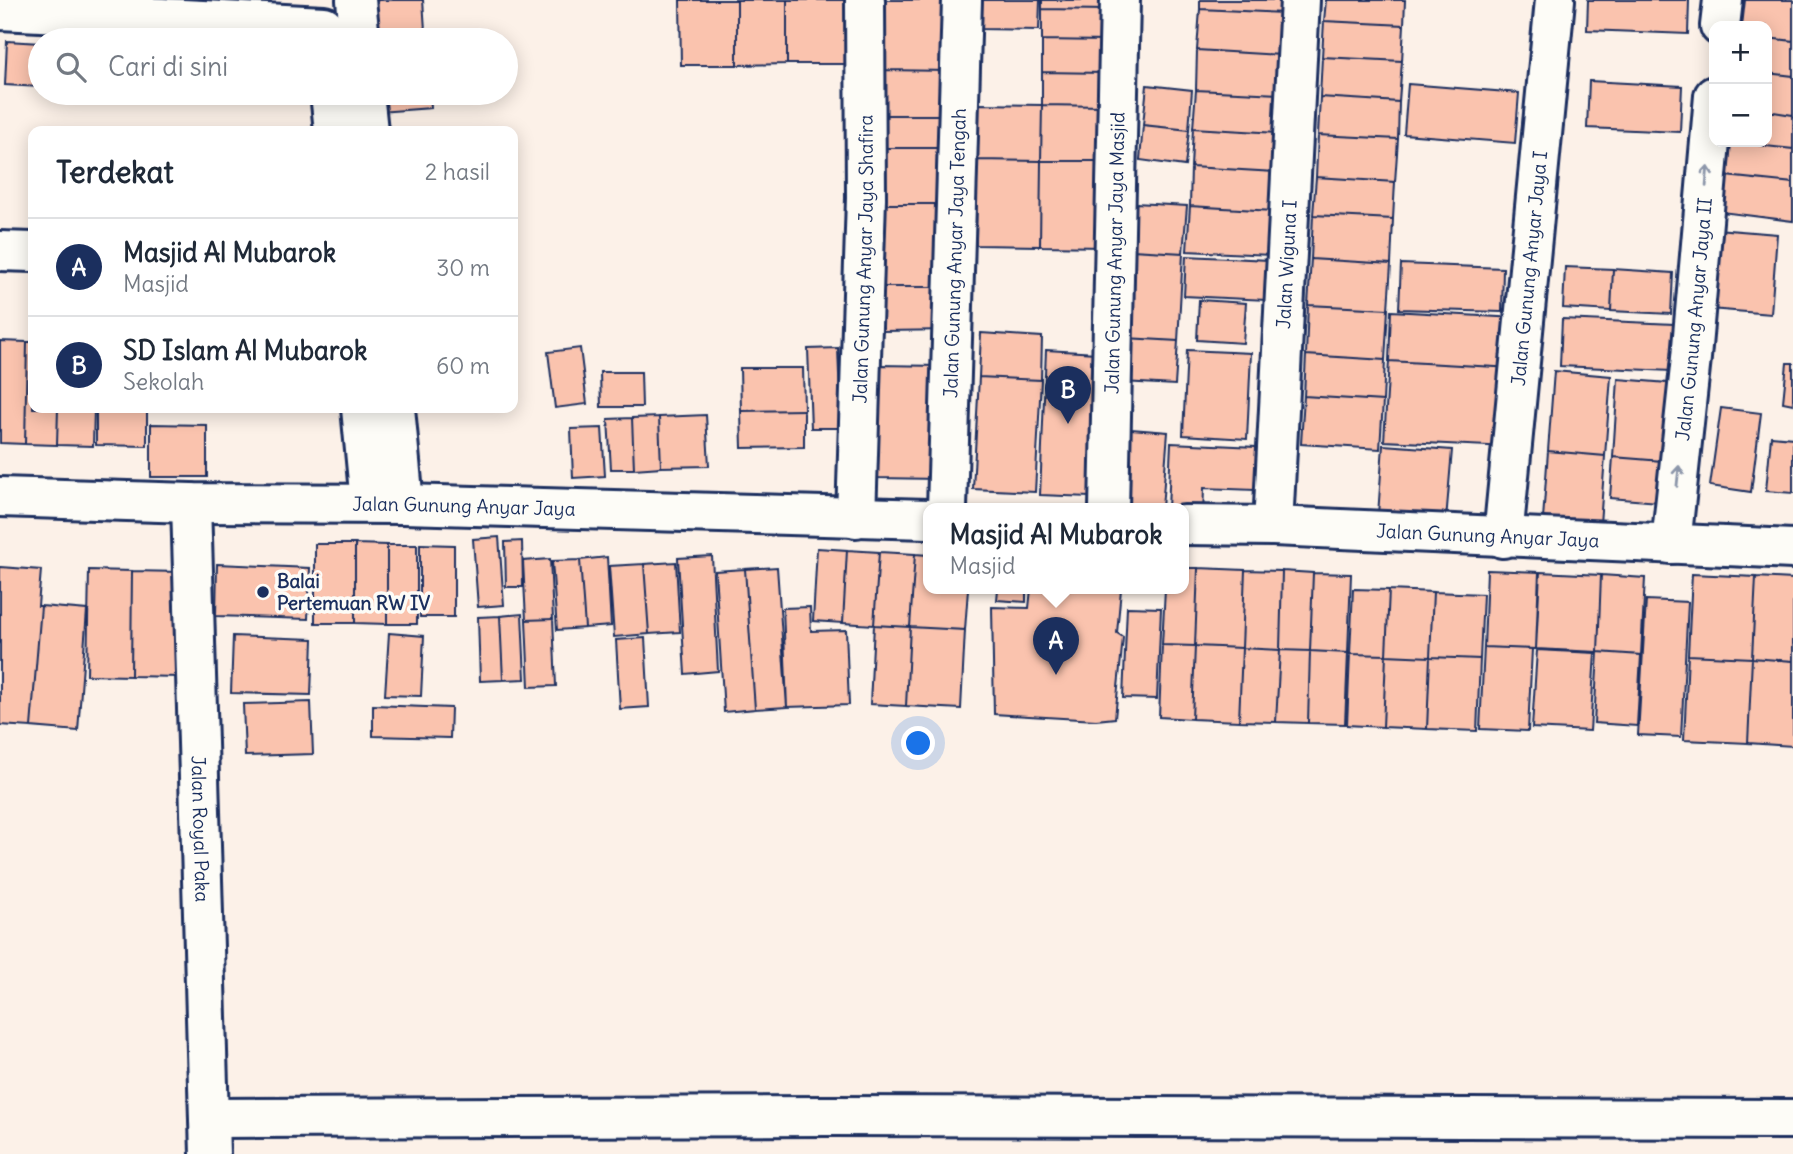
<!DOCTYPE html>
<html lang="id">
<meta charset="utf-8">
<style>
:root{--surface:#fff;--page:#f6f6f7;--text:#1f2937;--muted:#747a83;--line:#e0e1e3;--accent:#1b2f5e}
body{margin:0;font-family:Delius,sans-serif;background:var(--page);color:var(--text)}
.controls{position:absolute;right:21px;top:21px;display:grid;overflow:hidden;border-radius:14px;box-shadow:0 4px 18px #0003}
.controls button{width:63px;height:63px;display:grid;place-items:center;padding:0;border:0;border-bottom:2px solid var(--line);background:var(--surface);color:var(--text);font:35px sans-serif}
.you{position:absolute;left:919px;top:744px;width:24px;height:24px;margin:-18px;border:5px solid #fff;border-radius:50%;background:#1a73e8;box-shadow:0 0 0 10px #1a73e833}
.badge{display:grid;place-items:center;width:46px;height:46px;border-radius:50%;background:var(--accent);color:#fff;font-size:23px;font-weight:700}
.pin{position:absolute;translate:-50% -58px;filter:drop-shadow(0 2px 4px #0008)}
.pin::after{content:'';position:absolute;top:37px;width:24px;height:21px;background:inherit;clip-path:polygon(0 0,100% 0,50% 100%)}
.popup{position:absolute;left:923px;top:503px;width:266px;height:91px;box-sizing:border-box;display:grid;place-content:center;border-radius:14px;background:var(--surface);filter:drop-shadow(0 2px 5px #0005);font-size:23px;white-space:nowrap;color:var(--muted)}
.popup b{font-size:26px;color:var(--text)}
.popup::after{content:'';position:absolute;left:50%;top:100%;margin-left:-14px;border:14px solid transparent;border-top-color:var(--surface)}
.list{margin:0;padding:0;list-style:none}
h2{display:flex;justify-content:space-between;align-items:center;height:91px;margin:0;padding:0 28px;font-size:30px}
h2 small{font-size:23px;font-weight:400;color:var(--muted)}
.list li{display:grid;grid-template-columns:46px 1fr auto;gap:21px;align-items:center;box-sizing:border-box;height:98px;padding:0 28px;border-top:2px solid var(--line)}
.list b{display:block;font-size:26px;white-space:nowrap}
.list p{margin:0;font-size:23px;white-space:nowrap;color:var(--muted)}
.list em{font-size:23px;font-style:normal;color:var(--muted)}
.icon{flex:none;width:38px;height:38px;fill:none;stroke:currentColor;stroke-width:2;stroke-linecap:round;stroke-linejoin:round}
.map{position:relative;flex:none;width:1793px;height:1154px;overflow:hidden}
.search{position:absolute;background:var(--surface);box-shadow:0 4px 18px #0003;left:28px;top:28px;width:490px;height:77px;display:flex;align-items:center;gap:18px;box-sizing:border-box;padding:0 24px;border-radius:38px;color:var(--muted);font-size:26px}
.panel{position:absolute;background:var(--surface);box-shadow:0 4px 18px #0003;left:28px;top:126px;width:490px;height:287px;border-radius:14px}
.map>svg:first-child{display:block}
.building{fill:#fac3ae;stroke:#1b2f5e;stroke-width:2}
.lines{fill:none;stroke-linecap:round;stroke-linejoin:round}
.minor-casing{stroke:#1b2f5e;stroke-width:44}
.minor{stroke:#fdfcf7;stroke-width:38}
.oneway{stroke:#8c96aa}
.poi-dot{fill:#1b2f5e;stroke:#fdfcf7;stroke-width:2.5}
.labels{text-anchor:middle;stroke-width:7;stroke-linejoin:round;paint-order:stroke}
.street-label{font-size:19px;fill:#1b2f5e;stroke:#fdfcf7}
.poi-label{font-size:19px;font-weight:bold;fill:#1b2f5e;stroke:#fdfcf7;text-anchor:start}
</style>
<div class="map">
<svg width="1793" height="1154" viewBox="0 0 1793 1154">
<rect width="100%" height="100%" fill="#fcf1e8"/>
<filter id="ink" filterUnits="userSpaceOnUse"><feTurbulence type="fractalNoise" baseFrequency=".0143" numOctaves="2"/><feDisplacementMap in="SourceGraphic" scale="14" xChannelSelector="R" yChannelSelector="G"/><feConvolveMatrix kernelMatrix="1 2 1 2 8 2 1 2 1" color-interpolation-filters="sRGB"/></filter>
<g filter="url(#ink)">
<path class="building" d="M371 0H423L425 30 374 34Z
M680 0H737V65H681Z
M737 0H787V64L737 65Z
M787 0H855L856 64H787Z
M882 0H950V71L883 70Z
M980 0H1040L1039 30 980 29Z
M1042 0H1106V10L1042 9Z
M1200 0H1284L1283 13 1200 9Z
M1326 0H1405L1404 25 1324 21Z
M1588 0H1689L1688 34 1587 30Z
M1745 0H1793V41L1767 38V26H1742Z
M1042 9 1106 10V41L1042 40Z
M1200 9 1283 13 1281 55 1197 50Z
M1324 21 1404 25 1402 61 1322 57Z
M425 30 426 40H374V34Z
M1767 38 1793 41V76L1767 73Z
M1042 40 1106 41 1105 73 1042 72Z
M7 41 40 43V87L5 85Z
M1197 50 1281 55 1279 94 1196 90Z
M1322 57 1402 61 1399 102 1320 97Z
M883 70 950 71V115H882Z
M1042 72 1105 73V106L1042 105Z
M1767 73 1793 76V115L1767 111Z
M1589 81 1682 86 1680 132 1587 128Z
M1408 84 1519 93 1515 143 1404 134Z
M1147 85 1192 90 1189 130 1143 125Z
M1196 90 1279 94 1277 133 1193 128Z
M378 93H430L431 108 379 112Z
M1320 97 1399 102 1398 139 1318 135Z
M977 104 1042 105 1041 161 977 160Z
M1042 105 1105 106V161H1041Z
M1767 111 1793 115V149L1730 142H1767Z
M882 115H950V148H883Z
M1143 125 1189 130 1185 166 1140 160Z
M1193 128 1277 133 1275 172 1191 167Z
M1318 135 1398 139 1395 182 1316 177Z
M1730 142 1793 149V183L1726 176Z
M883 148H950L951 204H883Z
M977 160 1041 161 1040 246 976 245Z
M1041 161H1105L1104 247 1040 246Z
M1191 167 1275 172 1273 211 1190 206Z
M1726 176 1793 183V221L1721 212Z
M1316 177 1395 182 1393 219 1313 215Z
M1135 203 1187 206 1183 253 1132 250Z
M883 204H951L950 287H883Z
M1190 206 1273 211 1271 255 1187 251Z
M1313 215 1393 219 1391 264 1311 259Z
M1716 229 1777 234 1771 314 1710 309Z
M1132 250 1183 253 1178 341 1126 338Z
M1186 256 1269 260 1267 300 1184 296Z
M1311 259 1391 264 1388 309 1308 305Z
M1401 264 1503 268 1502 312 1399 309Z
M1565 267 1613 269 1611 311 1563 308Z
M1613 269 1673 273 1671 314 1611 311Z
M883 287H950L951 330 883 331Z
M1199 300 1246 303 1243 343 1197 340Z
M1308 305 1388 309 1385 360 1306 355Z
M1391 311 1516 318 1513 368 1389 361Z
M1562 319 1674 324 1672 371 1560 366Z
M981 333 1042 337 1041 380 979 377Z
M1126 338 1178 341 1175 385 1123 382Z
M0 341 27 342 25 444 0 443Z
M27 342H33V408H58L57 445 25 444Z
M580 348 587 404 555 408 548 352Z
M838 348 841 428H811L808 349Z
M1046 350 1096 353 1090 497 1040 495Z
M1187 350 1251 353 1247 439 1183 435Z
M1306 355 1385 360 1383 401 1304 396Z
M1389 361 1513 368 1509 447 1384 441Z
M1787 363H1793V404L1783 402Z
M879 365 941 366 939 479 877 478Z
M740 368H803L804 410 741 411Z
M1554 371 1611 376 1605 456 1548 451Z
M600 372H641L642 407H601Z
M979 377 1041 380 1035 492 973 489Z
M1618 379 1668 383 1662 461 1613 457Z
M1304 396 1383 401 1380 449 1301 444Z
M58 408H94L93 446 57 445Z
M96 408H147V446L96 445Z
M1721 408 1761 413 1751 492 1710 486Z
M804 410V447L742 448 741 411Z
M706 415 709 466 661 467 659 417Z
M659 417 661 467 634 469 632 418Z
M632 418 634 469H611L608 419Z
M151 424 207 425V477H151Z
M602 428 605 476 573 478 571 429Z
M1118 428 1168 432 1162 508 1112 504Z
M1771 436 1793 438V493L1766 491Z
M1171 443 1256 447 1255 490 1204 488 1203 517 1184 509H1168Z
M1383 445 1452 450 1446 520 1378 515Z
M1548 451 1605 456 1600 524 1543 519Z
M1613 457 1662 461 1659 502 1610 498Z
M499 537 504 605 478 607 473 539Z
M522 541 523 587H506L505 542Z
M315 544H355V623H315Z
M355 544 387 545V624L355 623Z
M420 544 454 545V617H420Z
M387 545H417V624H387Z
M817 548 847 550 843 623 813 621Z
M847 550 879 552 874 625 843 623Z
M879 552 915 554 910 627 874 625Z
M915 554 928 555V589H968L965 630 910 627Z
M712 556 718 671 685 674 678 558Z
M607 557 611 626 585 628 580 560Z
M550 559 553 619 526 620 523 561Z
M580 560 585 628 557 630 552 561Z
M676 562 680 632 649 634 644 564Z
M217 564 310 568 308 619 216 616Z
M644 564 649 634 614 637 609 566Z
M0 567 41 570 38 606H41L31 727 0 725Z
M777 567 787 707 755 709 745 569Z
M1184 568H1198L1195 646 1162 645 1165 589H1184Z
M1198 568 1245 570 1242 648 1195 646Z
M745 569 755 709 724 712 715 571Z
M89 570 132 571 131 676 87 675Z
M1245 570 1282 571 1280 650 1242 648Z
M1487 570 1539 572 1536 649 1484 647Z
M132 571 181 572 180 677 131 676Z
M1282 571 1313 573 1310 651 1280 650Z
M1540 572 1601 575 1598 652 1536 649Z
M1313 573 1351 574 1348 653 1310 651Z
M1692 574 1756 577 1752 658 1688 655Z
M1601 575 1645 578 1641 655 1598 652Z
M1756 577 1793 579V661L1752 658Z
M998 589H1026V602L997 600Z
M1031 589H1121L1117 633 1123 637 1115 718 1096 720 994 714 992 607 1029 608Z
M1353 589 1389 590 1386 655 1350 654Z
M1389 590 1433 592 1430 657 1386 655Z
M1433 592 1483 594 1480 659 1430 657Z
M1646 600 1688 602 1681 737 1638 735Z
M41 606 87 610 78 731 31 727Z
M810 607 811 631 846 630 849 705 787 707 783 608Z
M1127 607 1161 608 1157 699 1123 698Z
M522 614 525 679 503 680 500 616Z
M500 616 503 680 480 681 478 617Z
M553 619 556 686 529 687 526 620Z
M874 625 910 627 906 706 870 704Z
M910 627 965 630 961 709 906 706Z
M389 633 424 636 421 696 385 695Z
M233 636 313 639 311 695 231 693Z
M645 638 649 707 620 709 616 640Z
M1162 645 1195 646 1192 719 1159 717Z
M1195 646 1242 648 1239 721 1192 719Z
M1484 647 1532 649 1528 731 1480 729Z
M1242 648 1280 650 1276 722 1239 721Z
M1280 650 1310 651 1308 723 1276 722Z
M1537 650 1595 653 1590 731 1532 728Z
M1310 651 1348 653 1345 724 1308 723Z
M1598 652 1641 655 1637 726 1594 723Z
M1350 654 1386 655 1383 727 1347 725Z
M1386 655 1430 657 1427 729 1383 727Z
M1688 655 1752 658 1748 743 1684 740Z
M1430 657 1480 659 1477 731 1427 729Z
M1752 658 1793 661V746L1748 743Z
M311 702 313 754 245 756 243 704Z
M373 705 451 708 450 738 373 736Z"/>
<g class="lines">
<g class="minor-casing">
<g id="minor">
<path d="M356 0 360 40"/>
<path d="M0 10 324 26"/>
<path d="M1720 26 1723 0"/>
<path d="M330 93 334 131"/>
<path d="M364 93 368 131"/>
<path d="M0 251 33 252"/>
<path d="M361 408 370 503"/>
<path d="M395 408 404 504"/>
<path id="s1" d="M0 497 191 503 404 504 928 519"/>
<path id="s2" d="M191 503 210 1154"/>
<path id="s3" d="M947 509 962 0"/>
<path id="s4" d="M1109 509 1120 0"/>
<path id="s5" d="M856 518 866 198 865 0"/>
<path id="s6" d="M1184 525 1273 526 1793 549"/>
<path id="s7" d="M1273 526 1300 0"/>
<path id="s8" d="M1503 538 1555 0"/>
<path id="s9" d="M1671 544 1691 358 1714 96"/>
<path d="M209 1118 830 1116 1793 1119"/>
</g>
</g>
<use href="#minor" class="minor"/>
</g>
<defs><path id="oneway-shaft" d="M-6 0H5M1.5-3L5.5 0L1.5 3" fill="none" stroke-width="1.6" stroke-linecap="round" stroke-linejoin="round" transform="scale(1.75)"/></defs>
<g class="oneway">
<use href="#oneway-shaft" transform="translate(1707 176) rotate(-85)"/>
<use href="#oneway-shaft" transform="translate(1678 476) rotate(-84)"/>
</g>
</g>
<circle class="poi-dot" cx="263" cy="592" r="7"/>
<g class="labels">
<g class="street-label">
<text dy="7" stroke="none"><textPath href="#s3" startOffset="256">Jalan Gunung Anyar Jaya Tengah</textPath></text>
<text dy="7" stroke="none"><textPath href="#s4" startOffset="256">Jalan Gunung Anyar Jaya Masjid</textPath></text>
<text dy="7" stroke="none"><textPath href="#s5" startOffset="259">Jalan Gunung Anyar Jaya Shafira</textPath></text>
<text dy="7" stroke="none"><textPath href="#s7" startOffset="262">Jalan Wiguna I</textPath></text>
<text dy="7" stroke="none"><textPath href="#s8" startOffset="271">Jalan Gunung Anyar Jaya I</textPath></text>
<text dy="7" stroke="none"><textPath href="#s9" startOffset="226">Jalan Gunung Anyar Jaya II</textPath></text>
<text dy="7" stroke="none"><textPath href="#s1" startOffset="464">Jalan Gunung Anyar Jaya</textPath></text>
<text dy="7" stroke="none"><textPath href="#s6" startOffset="304">Jalan Gunung Anyar Jaya</textPath></text>
<text dy="7" stroke="none"><textPath href="#s2" startOffset="326">Jalan Royal Paka</textPath></text>
</g>
<g class="poi-label">
<text x="277" y="588">Balai<tspan x="277" dy="22">Pertemuan RW IV</tspan></text>
</g>
</g>
</svg>
<div class="controls">
<button>+</button>
<button>−</button>
</div>
<div class="you"></div>
<div class="pin badge" style="left:1056px;top:675px">A</div>
<div class="popup"><b>Masjid Al Mubarok</b>Masjid</div>
<div class="pin badge" style="left:1068px;top:424px">B</div>
<div class="search"><svg class="icon" aria-label="search" viewBox="0 0 24 24"><circle cx="10" cy="10" r="6"/><path d="M15 15l6 6"/></svg>Cari di sini</div>
<section class="panel">
<h2>Terdekat<small>2 hasil</small></h2>
<ul class="list">
<li><span class="badge">A</span><div><b>Masjid Al Mubarok</b><p>Masjid</p></div><em>30 m</em></li>
<li><span class="badge">B</span><div><b>SD Islam Al Mubarok</b><p>Sekolah</p></div><em>60 m</em></li>
</ul>
</section>
</div>
